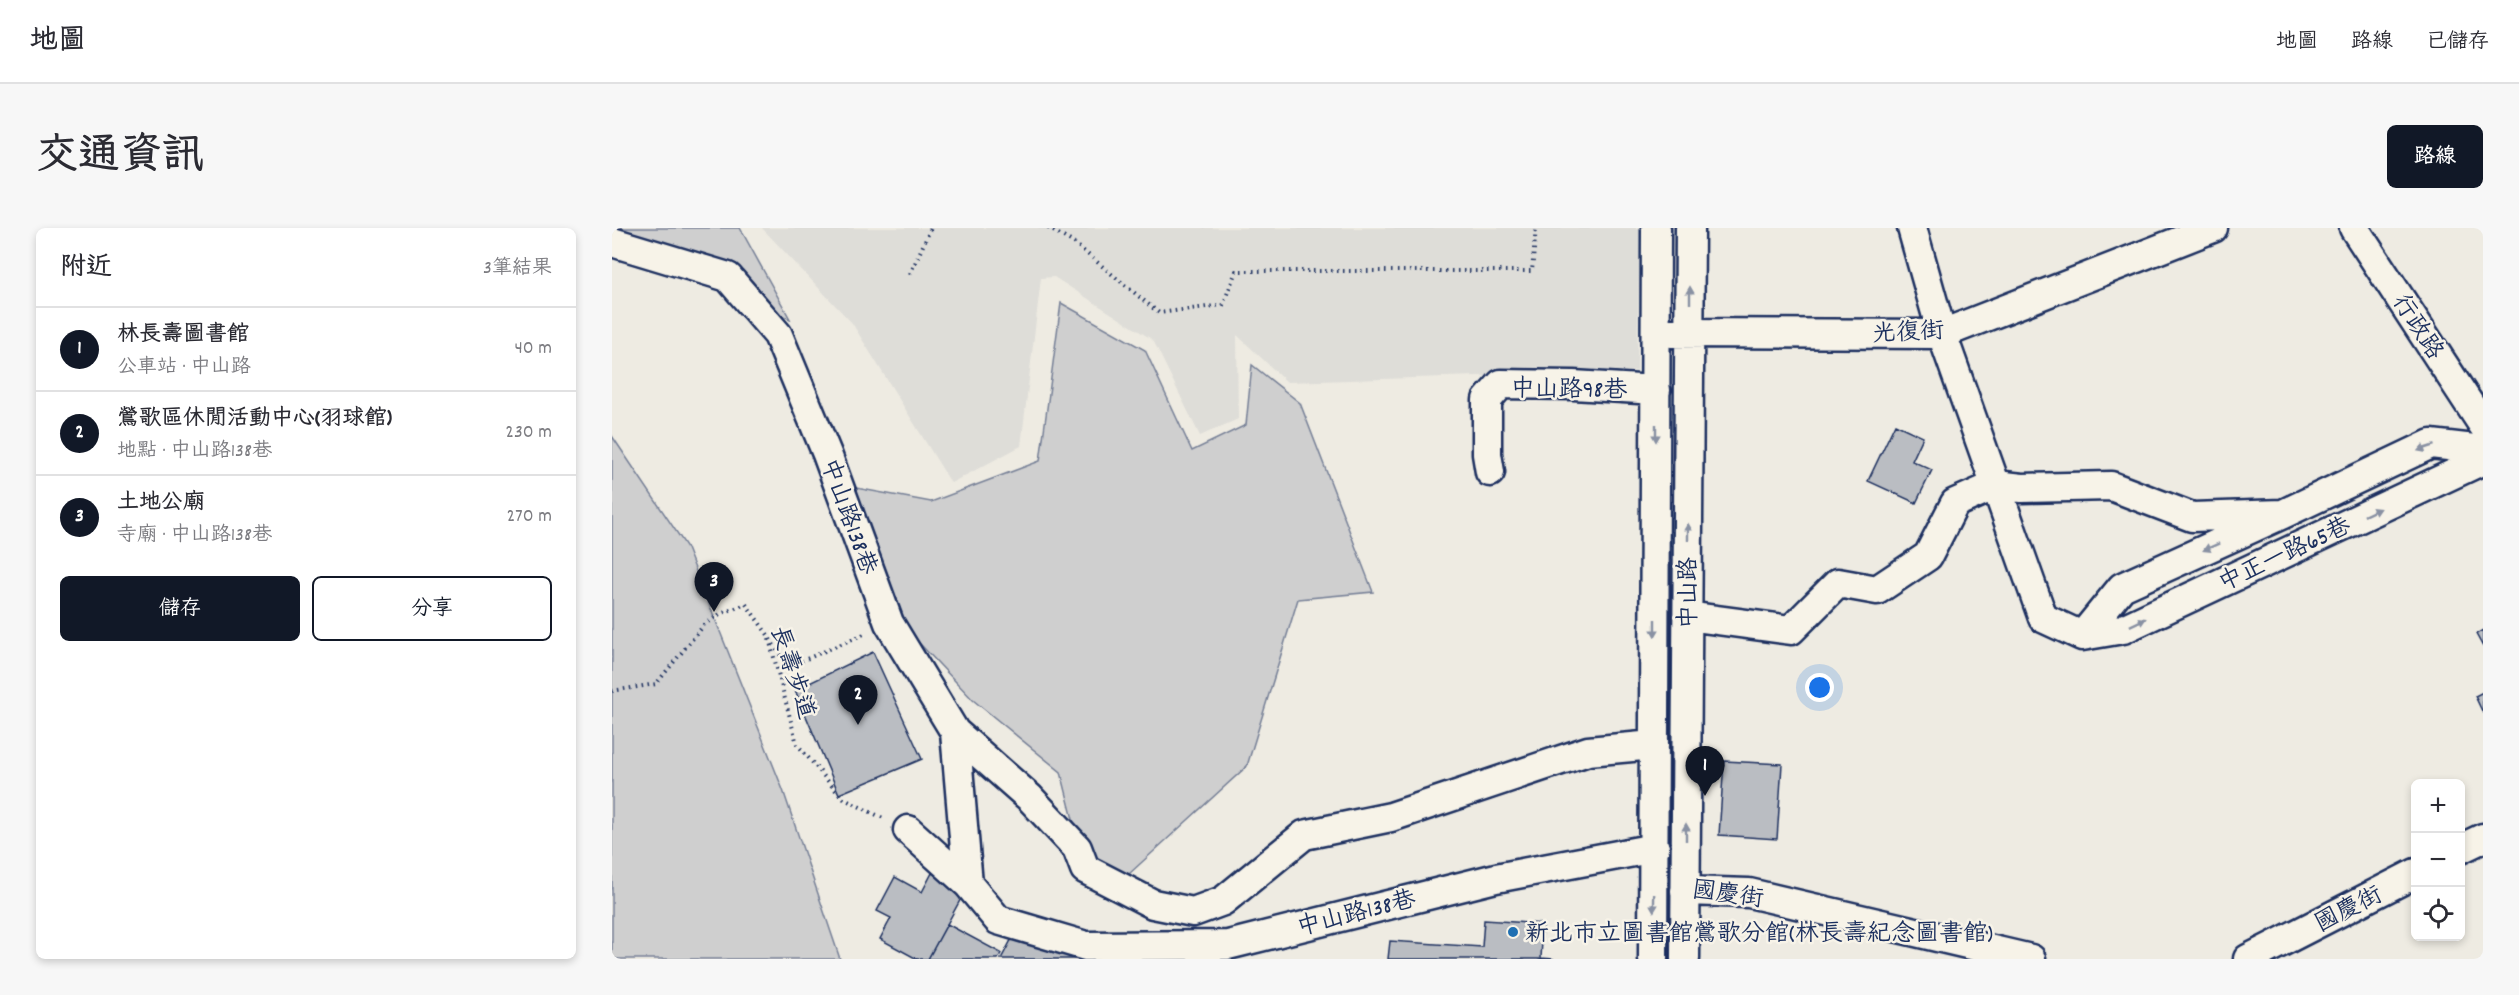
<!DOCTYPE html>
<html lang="zh-TW">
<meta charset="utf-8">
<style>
:root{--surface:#fff;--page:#f7f7f7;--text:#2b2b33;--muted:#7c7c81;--line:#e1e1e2;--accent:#111827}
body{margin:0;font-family:Dekko,"LXGW WenKai TC",sans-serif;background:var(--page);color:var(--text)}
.controls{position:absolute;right:18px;bottom:18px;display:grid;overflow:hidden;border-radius:9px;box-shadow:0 3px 9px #0003}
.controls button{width:54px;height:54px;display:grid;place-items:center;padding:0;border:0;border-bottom:2px solid var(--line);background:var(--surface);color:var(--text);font:30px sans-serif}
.you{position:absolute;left:1208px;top:460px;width:21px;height:21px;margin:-15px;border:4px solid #fff;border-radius:50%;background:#1a73e8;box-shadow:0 0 0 9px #1a73e833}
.badge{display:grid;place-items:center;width:39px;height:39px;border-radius:50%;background:var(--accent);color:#fff;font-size:20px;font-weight:700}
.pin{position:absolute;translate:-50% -50px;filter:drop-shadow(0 2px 3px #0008)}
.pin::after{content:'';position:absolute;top:32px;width:21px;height:18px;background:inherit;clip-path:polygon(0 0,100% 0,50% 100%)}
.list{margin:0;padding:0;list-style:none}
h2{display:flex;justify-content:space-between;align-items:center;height:78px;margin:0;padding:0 24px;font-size:26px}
h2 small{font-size:20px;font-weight:400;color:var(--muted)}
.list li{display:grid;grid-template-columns:39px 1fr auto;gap:18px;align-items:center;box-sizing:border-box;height:84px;padding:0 24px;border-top:2px solid var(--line)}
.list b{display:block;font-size:22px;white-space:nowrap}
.list p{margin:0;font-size:20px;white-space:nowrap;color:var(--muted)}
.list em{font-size:20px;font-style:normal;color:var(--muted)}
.actions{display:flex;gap:12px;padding:18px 24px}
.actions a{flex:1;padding:14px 0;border:2px solid var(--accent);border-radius:9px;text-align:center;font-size:21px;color:var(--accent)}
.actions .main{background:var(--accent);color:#fff}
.icon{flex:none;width:33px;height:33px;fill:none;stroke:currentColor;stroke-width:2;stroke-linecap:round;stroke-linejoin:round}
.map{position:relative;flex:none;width:1871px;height:731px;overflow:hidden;border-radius:9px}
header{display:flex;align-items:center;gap:36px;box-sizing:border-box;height:84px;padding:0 30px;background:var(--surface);border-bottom:2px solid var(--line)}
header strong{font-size:28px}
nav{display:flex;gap:33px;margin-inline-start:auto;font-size:21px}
.intro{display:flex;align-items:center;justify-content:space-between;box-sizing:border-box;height:144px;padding:0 36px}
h1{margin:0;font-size:42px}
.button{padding:15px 27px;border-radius:9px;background:var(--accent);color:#fff;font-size:21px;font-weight:700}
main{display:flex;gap:36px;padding:0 36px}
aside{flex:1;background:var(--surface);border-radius:9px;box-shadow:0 3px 9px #0003}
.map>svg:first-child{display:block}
.built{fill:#deddd8}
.green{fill:#cfcfcf;stroke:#757f96;stroke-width:1.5}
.building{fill:#babdc2;stroke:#1b2f5e;stroke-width:1.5}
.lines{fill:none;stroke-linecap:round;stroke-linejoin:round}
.minor-casing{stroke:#1b2f5e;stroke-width:33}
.path{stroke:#1b2f5e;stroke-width:4;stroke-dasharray:1.5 4.5;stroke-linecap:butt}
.minor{stroke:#f7f3e8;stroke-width:28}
.oneway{fill:#8991a3}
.poi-dot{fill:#1f6fb2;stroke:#f7f3e8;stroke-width:2}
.labels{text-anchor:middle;stroke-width:5;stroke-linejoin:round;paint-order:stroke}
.street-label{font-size:24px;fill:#1b2f5e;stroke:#f7f3e8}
.poi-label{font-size:24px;fill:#1b2f5e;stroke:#f7f3e8;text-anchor:start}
</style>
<header>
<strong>地圖</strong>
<nav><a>地圖</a><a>路線</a><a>已儲存</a></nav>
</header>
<div class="intro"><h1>交通資訊</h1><a class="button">路線</a></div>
<main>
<aside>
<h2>附近<small>3筆結果</small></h2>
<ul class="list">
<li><span class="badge">1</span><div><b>林長壽圖書館</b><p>公車站 · 中山路</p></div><em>40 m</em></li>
<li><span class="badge">2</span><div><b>鶯歌區休閒活動中心(羽球館)</b><p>地點 · 中山路138巷</p></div><em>230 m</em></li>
<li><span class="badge">3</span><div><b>土地公廟</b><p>寺廟 · 中山路138巷</p></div><em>270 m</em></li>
</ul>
<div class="actions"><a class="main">儲存</a><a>分享</a></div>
</aside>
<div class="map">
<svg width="1871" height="731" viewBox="0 0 1871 731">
<rect width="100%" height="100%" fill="#eeebe2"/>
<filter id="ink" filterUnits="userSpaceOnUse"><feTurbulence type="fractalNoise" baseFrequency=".0167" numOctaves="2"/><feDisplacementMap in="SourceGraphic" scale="12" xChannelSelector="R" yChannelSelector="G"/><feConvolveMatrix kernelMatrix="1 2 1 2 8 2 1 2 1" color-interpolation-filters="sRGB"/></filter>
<g filter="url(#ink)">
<path class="built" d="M150 0H1028L1025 143 675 154 625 107 626 191 588 208 541 112 442 49 429 50 409 218 339 255 240 95Z"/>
<path class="green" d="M0 0H128L178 91 0 12Z
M449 75 533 122 580 223 634 197 640 137 688 175 761 364 686 371 635 538 517 646 470 627 449 544 361 472 276 382 228 257 319 274 428 233Z
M0 208 74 318 171 562 228 731H0Z"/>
<path class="building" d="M1283 196 1311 209 1300 233 1320 242 1304 275 1256 253Z
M1871 402V419L1864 406Z
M261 424 310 531 227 566 183 462Z
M1871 464V485L1863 468Z
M1112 533 1170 536 1165 611 1107 607Z
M320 645 353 663 316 731H305L268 711 279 690 265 683 283 649 310 664Z
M872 692 931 696 929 730 942 731H776L778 713 870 719Z
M335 696 389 725 386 731H316Z
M405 701 477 731H389Z"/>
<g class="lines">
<g class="minor-casing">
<path id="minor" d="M1300 0 1330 106 1431 390 1470 408 1511 401 1871 232
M1742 0 1871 197
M0 14 116 49 166 107 215 226 277 395 343 504 356 656
M1059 105 1330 106 1601 0
M878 244 875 226V172L889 156 961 157 1044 162
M1075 388 1179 402 1226 355 1265 362 1316 328 1343 275 1384 257 1410 260 1499 258 1580 289 1671 286
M1470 408 1510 359 1671 286 1819 216 1871 222
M343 504 418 570 465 620 473 641 541 676 581 684 611 673 692 607 779 589 976 523 1042 517
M296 602 356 656 386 692 474 718 616 717 884 650 1043 620
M1848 621 1871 610
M1073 663 1137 665 1419 731
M1041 731 1044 0
M1073 731 1078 0
M1636 731 1804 645"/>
</g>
<path class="path" d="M436 0 462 15 547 85 611 77 624 43H920L924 0
M298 46 319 0
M158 411 176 439 252 406
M0 463 44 456 92 397 108 386 134 376 156 407 185 516 230 570 271 590"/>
<use href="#minor" class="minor"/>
</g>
<defs><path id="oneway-solid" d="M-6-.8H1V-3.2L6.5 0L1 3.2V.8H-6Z" transform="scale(1.5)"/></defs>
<g class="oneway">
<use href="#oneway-solid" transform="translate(1078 67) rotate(-90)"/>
<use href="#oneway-solid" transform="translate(1044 205) rotate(90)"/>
<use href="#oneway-solid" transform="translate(1814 220) rotate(161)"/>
<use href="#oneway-solid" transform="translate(1760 284) rotate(-25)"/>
<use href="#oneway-solid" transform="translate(1076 304) rotate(-90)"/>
<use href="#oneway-solid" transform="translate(1599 319) rotate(156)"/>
<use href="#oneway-solid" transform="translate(1526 394) rotate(-25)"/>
<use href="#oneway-solid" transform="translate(1043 400) rotate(90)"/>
<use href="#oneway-solid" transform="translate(1074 604) rotate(-90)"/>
<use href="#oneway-solid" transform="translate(1042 675) rotate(91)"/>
</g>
</g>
<circle class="poi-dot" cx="901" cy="704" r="6"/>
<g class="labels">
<g class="street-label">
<text transform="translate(1807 98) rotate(57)" y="8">行政路</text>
<text transform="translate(1296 103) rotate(-3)" y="8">光復街</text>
<text transform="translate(957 160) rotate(1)" y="8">中山路98巷</text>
<text transform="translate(238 288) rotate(70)" y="8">中山路138巷</text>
<text transform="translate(1672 325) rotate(-25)" y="8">中正一路65巷</text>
<text transform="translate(1075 365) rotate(-90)" y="8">中山路</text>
<text transform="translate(182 444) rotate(72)" y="8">長壽步道</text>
<text transform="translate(1116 665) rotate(8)" y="8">國慶街</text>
<text transform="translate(1736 680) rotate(-27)" y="8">國慶街</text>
<text transform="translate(744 684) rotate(-14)" y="8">中山路138巷</text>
</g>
<g class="poi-label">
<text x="913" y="712">新北市立圖書館鶯歌分館(林長壽紀念圖書館)</text>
</g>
</g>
</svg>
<div class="controls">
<button>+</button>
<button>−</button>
<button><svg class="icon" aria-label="locate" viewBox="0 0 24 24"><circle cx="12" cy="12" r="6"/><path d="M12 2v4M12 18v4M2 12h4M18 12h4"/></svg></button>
</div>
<div class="you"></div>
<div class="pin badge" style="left:1093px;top:568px">1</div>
<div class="pin badge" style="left:246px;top:497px">2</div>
<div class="pin badge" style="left:102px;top:384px">3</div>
</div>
</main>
